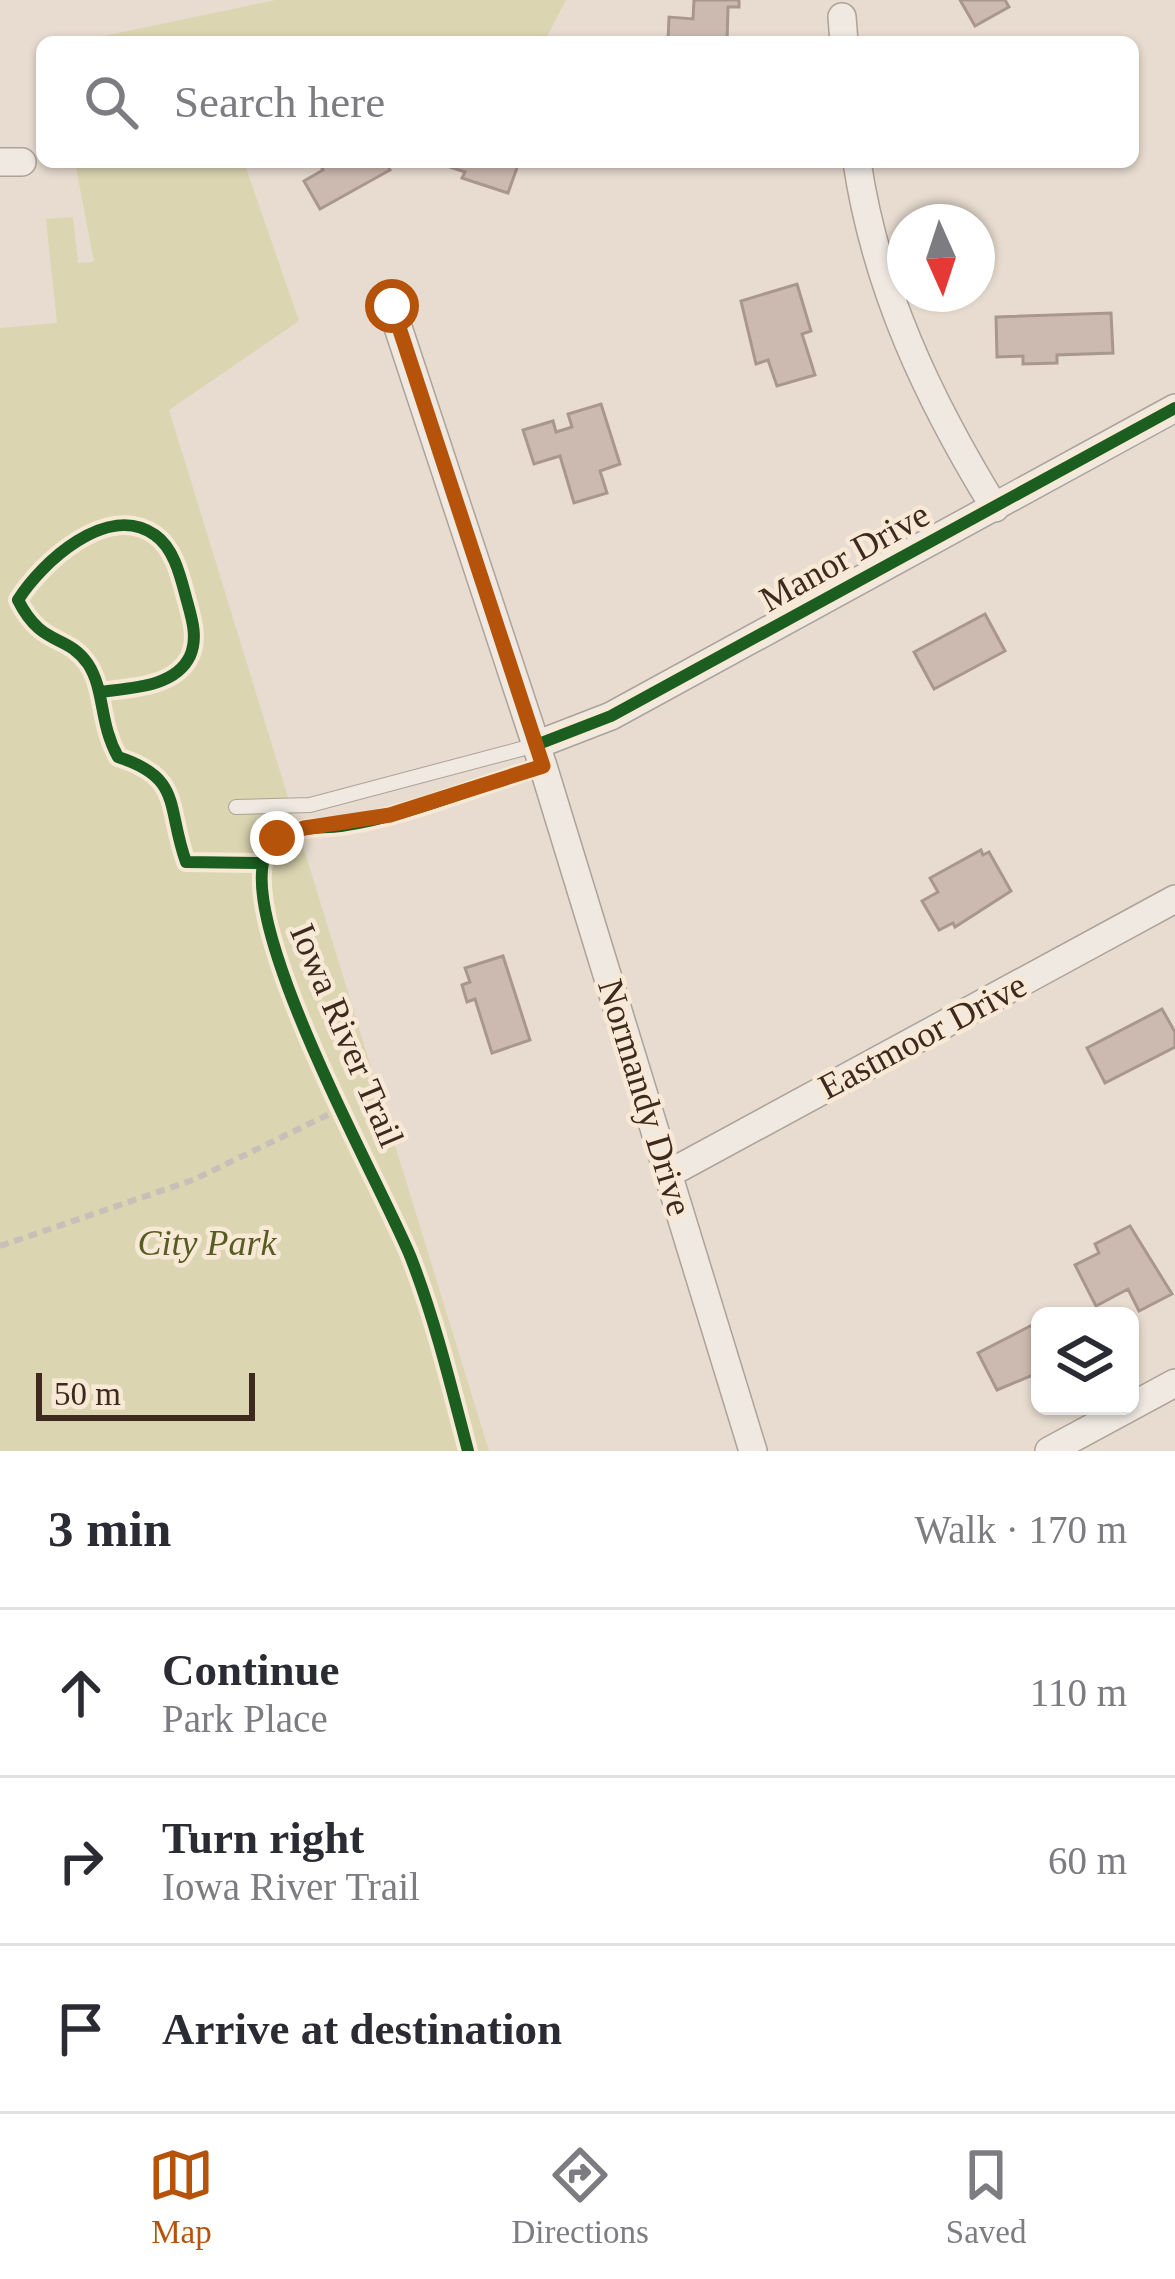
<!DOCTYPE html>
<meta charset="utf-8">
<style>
:root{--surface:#fff;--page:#f2f2f3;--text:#2b2b33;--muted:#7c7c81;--line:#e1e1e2;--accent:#b45309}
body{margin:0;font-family:"Times New Roman",serif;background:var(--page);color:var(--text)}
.controls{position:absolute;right:36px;bottom:36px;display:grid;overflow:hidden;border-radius:18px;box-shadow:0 3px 9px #0004}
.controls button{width:108px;height:108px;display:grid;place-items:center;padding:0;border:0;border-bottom:3px solid var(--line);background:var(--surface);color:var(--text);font:60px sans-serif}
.compass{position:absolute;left:887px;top:204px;width:108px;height:108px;border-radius:50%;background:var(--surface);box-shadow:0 3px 9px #0004;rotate:177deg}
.scale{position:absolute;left:36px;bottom:30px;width:219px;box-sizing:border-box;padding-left:12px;border:6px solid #3e291e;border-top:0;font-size:33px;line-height:42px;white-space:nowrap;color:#3e291e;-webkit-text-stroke:9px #f8e9d6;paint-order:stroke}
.stop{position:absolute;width:36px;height:36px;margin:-27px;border:9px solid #b45309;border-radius:50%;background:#fff}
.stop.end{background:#b45309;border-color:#fff;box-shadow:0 3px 12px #0008}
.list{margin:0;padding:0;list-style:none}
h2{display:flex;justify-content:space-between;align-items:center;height:156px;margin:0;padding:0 48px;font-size:51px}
h2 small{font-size:39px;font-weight:400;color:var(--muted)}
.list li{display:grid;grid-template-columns:78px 1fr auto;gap:36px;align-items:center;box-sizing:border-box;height:168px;padding:0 48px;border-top:3px solid var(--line)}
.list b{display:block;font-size:45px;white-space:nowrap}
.list p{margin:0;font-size:39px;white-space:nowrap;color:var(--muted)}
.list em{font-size:39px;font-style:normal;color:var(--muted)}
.icon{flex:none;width:66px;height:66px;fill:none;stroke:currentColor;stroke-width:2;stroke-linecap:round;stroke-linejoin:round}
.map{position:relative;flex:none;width:1175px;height:1451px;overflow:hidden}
.search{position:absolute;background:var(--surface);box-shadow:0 3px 9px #0004;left:36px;right:36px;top:36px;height:132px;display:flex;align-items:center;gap:30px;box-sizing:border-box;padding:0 42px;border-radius:18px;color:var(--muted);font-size:45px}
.sheet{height:660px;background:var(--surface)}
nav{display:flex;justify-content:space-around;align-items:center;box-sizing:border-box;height:168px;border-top:3px solid var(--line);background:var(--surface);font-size:33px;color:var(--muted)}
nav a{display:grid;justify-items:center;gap:6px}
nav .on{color:var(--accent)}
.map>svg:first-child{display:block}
.green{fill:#dbd5b1}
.building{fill:#ccbab0;stroke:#a9978e;stroke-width:3}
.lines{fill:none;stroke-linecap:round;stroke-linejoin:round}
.service-casing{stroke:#ada298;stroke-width:16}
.minor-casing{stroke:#ada298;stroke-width:30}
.path{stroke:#c8bfb8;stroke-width:6;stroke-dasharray:9 6;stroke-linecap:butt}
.service{stroke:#efe9e2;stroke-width:14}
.minor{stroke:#efe9e2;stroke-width:27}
.cycleway-casing{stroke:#f8e9d6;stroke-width:20}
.cycleway{stroke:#1b5e20;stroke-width:12}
.route{stroke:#b45309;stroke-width:15}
.labels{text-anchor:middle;stroke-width:9;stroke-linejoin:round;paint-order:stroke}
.street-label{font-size:36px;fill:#3e291e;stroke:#f8e9d6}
.park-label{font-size:36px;font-style:italic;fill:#575c23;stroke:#f8e9d6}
</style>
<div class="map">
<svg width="1175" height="1451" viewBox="0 0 1175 1451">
<rect width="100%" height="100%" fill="#e8dcd0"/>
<path class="green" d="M276 0H566L544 42H75Z
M75 162H244L299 321 169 410 489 1451H0V328L57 323 46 219 73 217 78 263 94 262Z"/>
<path class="building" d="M694 0H739V7H728L727 42H668L669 17 693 19Z
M960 0H1005L1009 7 975 26Z
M319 162H386L390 170 320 209 304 181 323 170Z
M519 162 508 193 462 178 465 172 438 163Z
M797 284 811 331 802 334 815 375 777 386 768 360 756 364 741 301Z
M1111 313 1113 353 1057 355V363L1023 364V356L997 357 996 317Z
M601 404 620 464 600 471 607 493 574 503 560 456 534 464 523 430 553 421 556 432 572 427 568 414Z
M985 614 1005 651 934 689 914 652Z
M981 850 983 855 989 852 1011 891 955 927 953 923 939 930 922 901 938 892 930 878Z
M503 956 530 1040 492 1053 475 999 467 1002 462 985 470 982 465 968Z
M1162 1009 1175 1032V1047L1105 1083 1087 1048Z
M1130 1226 1172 1294 1139 1311 1128 1289 1096 1306 1075 1265 1099 1253 1095 1244Z
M1040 1321V1372L997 1390 978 1353Z"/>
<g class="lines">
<g class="service-casing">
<path id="service" d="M236 807 310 805 536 745"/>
</g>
<g class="minor-casing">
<path id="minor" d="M842 17 844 42
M0 162H22
M857 162C876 289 928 399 995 508
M391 306 543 766 753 1451
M536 745 611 716 1175 408
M670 1173 1175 899
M1049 1451 1175 1383"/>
</g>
<path class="path" d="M0 1246 193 1180 342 1108"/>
<use href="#service" class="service"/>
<use href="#minor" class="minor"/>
<g class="cycleway-casing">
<path id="cycleway" d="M99 692C128 688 175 688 190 656 198 638 192 619 187 601 181 579 175 549 155 535 108 501 41 563 18 600 42 648 67 633 88 664 105 690 99 723 118 757 183 778 166 806 186 862L260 863
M468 1451C451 1386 435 1320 411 1258 382 1185 220 900 272 844 289 825 318 829 341 826 409 816 477 786 543 766L536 745 611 716 1175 408"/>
</g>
<use href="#cycleway" class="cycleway"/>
</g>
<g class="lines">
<path class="route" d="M277 838 304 828 390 815 543 766 392 306"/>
</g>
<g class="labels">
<g class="street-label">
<text transform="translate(844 556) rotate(-29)" y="13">Manor Drive</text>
<text transform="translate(348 1035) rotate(67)" y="13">Iowa River Trail</text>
<text transform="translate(922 1035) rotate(-28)" y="13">Eastmoor Drive</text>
<text transform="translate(646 1097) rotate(73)" y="13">Normandy Drive</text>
</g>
<g class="park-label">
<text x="207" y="1255">City Park</text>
</g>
</g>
</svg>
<div class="controls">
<button><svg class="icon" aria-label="layers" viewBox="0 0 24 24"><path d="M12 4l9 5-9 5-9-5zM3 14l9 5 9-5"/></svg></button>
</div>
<svg class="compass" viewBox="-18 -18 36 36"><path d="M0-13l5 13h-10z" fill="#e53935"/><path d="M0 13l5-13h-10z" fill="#7c7c81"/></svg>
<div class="scale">50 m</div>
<div class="stop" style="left:392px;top:306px"></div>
<div class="stop end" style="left:277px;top:838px"></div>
<div class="search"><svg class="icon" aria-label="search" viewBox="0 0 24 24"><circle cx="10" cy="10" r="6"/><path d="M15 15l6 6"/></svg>Search here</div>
</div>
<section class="sheet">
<h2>3 min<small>Walk · 170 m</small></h2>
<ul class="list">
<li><svg class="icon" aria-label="ahead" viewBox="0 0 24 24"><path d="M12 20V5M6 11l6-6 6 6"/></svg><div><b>Continue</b><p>Park Place</p></div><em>110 m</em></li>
<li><svg class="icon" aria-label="right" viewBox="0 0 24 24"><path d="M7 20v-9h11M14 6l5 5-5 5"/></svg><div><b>Turn right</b><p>Iowa River Trail</p></div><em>60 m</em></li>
<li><svg class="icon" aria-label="arrive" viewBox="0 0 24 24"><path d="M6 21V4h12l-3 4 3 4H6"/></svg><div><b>Arrive at destination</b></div></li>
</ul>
</section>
<nav>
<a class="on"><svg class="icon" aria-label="map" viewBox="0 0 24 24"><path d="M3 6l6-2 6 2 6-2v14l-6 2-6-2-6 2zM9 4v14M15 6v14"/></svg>Map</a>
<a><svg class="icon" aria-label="directions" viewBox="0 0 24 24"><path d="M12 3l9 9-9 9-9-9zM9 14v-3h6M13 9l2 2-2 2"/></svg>Directions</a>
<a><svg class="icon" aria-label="saved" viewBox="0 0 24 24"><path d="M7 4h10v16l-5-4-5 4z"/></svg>Saved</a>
</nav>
